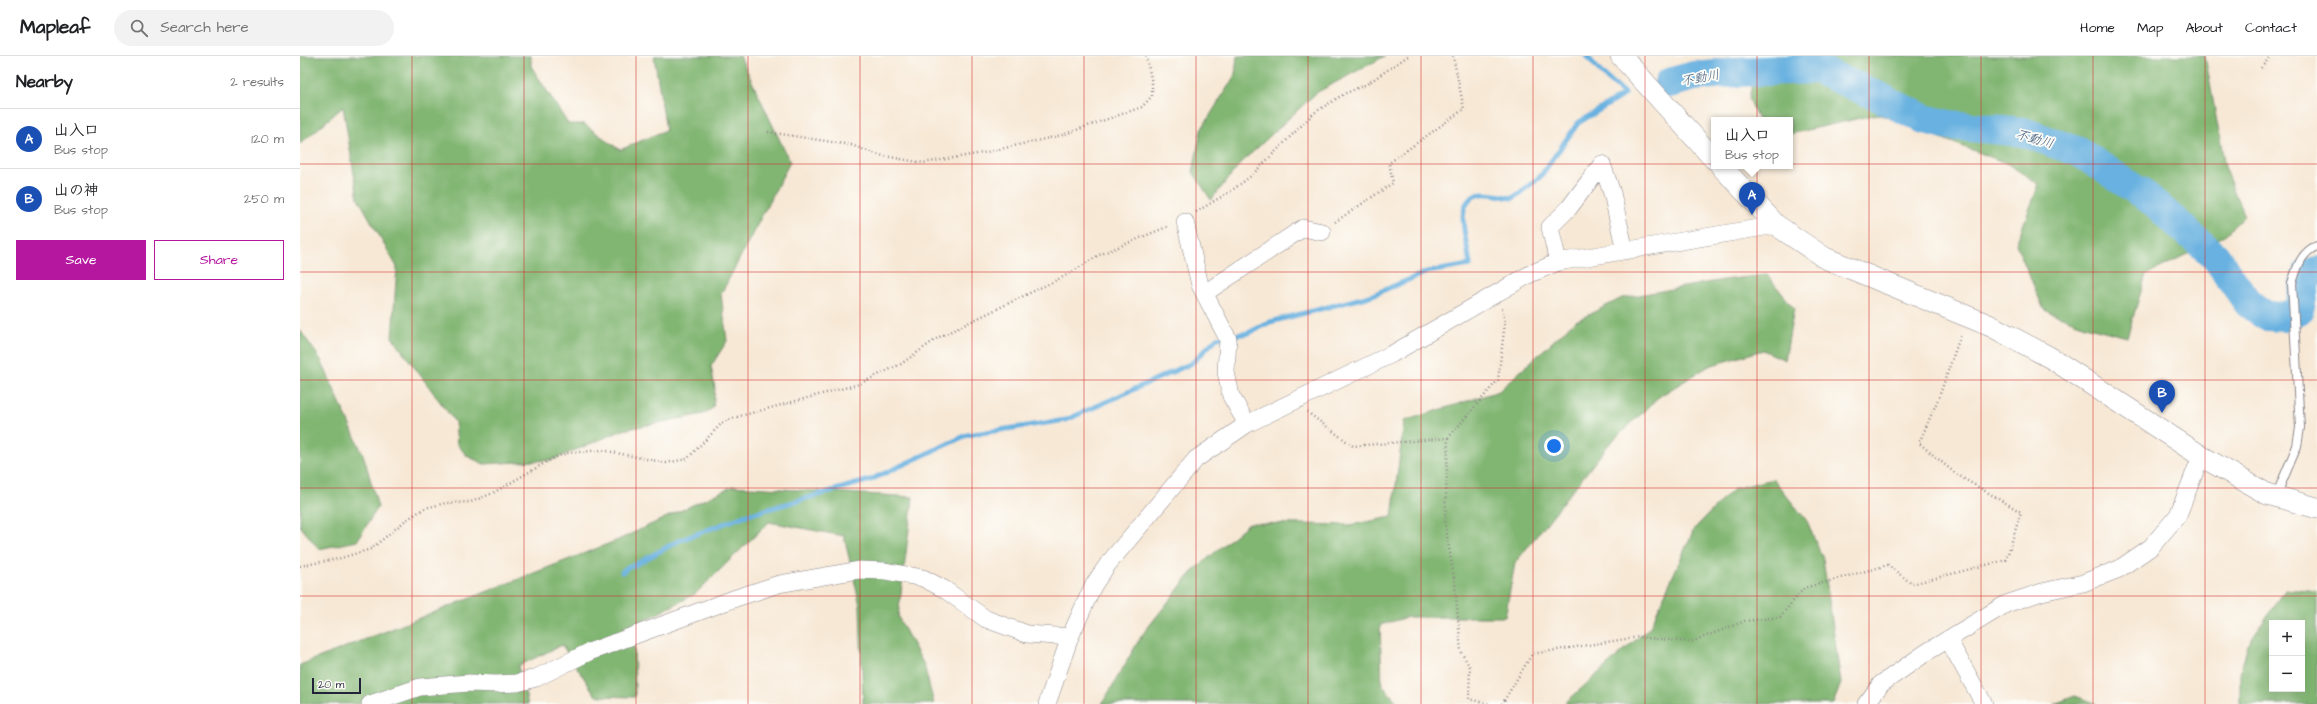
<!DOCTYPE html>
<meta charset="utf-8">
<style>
:root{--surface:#fff;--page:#f2f2f2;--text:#202124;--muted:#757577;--line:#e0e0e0;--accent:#b5179e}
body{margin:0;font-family:"Architects Daughter","Klee One",sans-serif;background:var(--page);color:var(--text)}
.controls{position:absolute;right:12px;bottom:12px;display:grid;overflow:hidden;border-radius:0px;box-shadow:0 4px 16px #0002}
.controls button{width:36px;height:36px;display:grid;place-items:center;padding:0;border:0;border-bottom:1px solid var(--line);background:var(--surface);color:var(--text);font:20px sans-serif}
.scale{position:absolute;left:12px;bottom:10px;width:49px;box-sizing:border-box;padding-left:4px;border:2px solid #22223b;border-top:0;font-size:11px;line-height:14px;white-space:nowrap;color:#22223b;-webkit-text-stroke:3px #fdfcf7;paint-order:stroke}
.you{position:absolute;left:1254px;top:390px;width:14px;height:14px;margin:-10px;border:3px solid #fff;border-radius:50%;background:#1a73e8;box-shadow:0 0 0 6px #1a73e833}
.badge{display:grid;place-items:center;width:26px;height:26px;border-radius:50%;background:var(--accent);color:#fff;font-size:13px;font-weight:700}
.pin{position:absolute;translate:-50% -33px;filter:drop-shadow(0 1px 2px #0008)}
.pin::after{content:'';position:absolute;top:21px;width:14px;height:12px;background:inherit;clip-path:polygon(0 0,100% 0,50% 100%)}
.popup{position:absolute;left:1411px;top:61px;width:82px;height:52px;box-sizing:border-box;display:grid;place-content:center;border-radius:0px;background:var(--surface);filter:drop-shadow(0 1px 3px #0005);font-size:13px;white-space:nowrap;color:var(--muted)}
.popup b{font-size:15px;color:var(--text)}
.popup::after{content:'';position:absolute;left:50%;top:100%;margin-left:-8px;border:8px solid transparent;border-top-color:var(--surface)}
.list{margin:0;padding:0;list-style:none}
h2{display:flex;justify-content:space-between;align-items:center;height:52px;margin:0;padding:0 16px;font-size:17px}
h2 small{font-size:13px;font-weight:400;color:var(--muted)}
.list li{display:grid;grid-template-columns:26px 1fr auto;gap:12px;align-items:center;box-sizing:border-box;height:60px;padding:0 16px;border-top:1px solid var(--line)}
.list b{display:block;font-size:15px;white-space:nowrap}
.list p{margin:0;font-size:13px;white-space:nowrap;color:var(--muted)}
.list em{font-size:13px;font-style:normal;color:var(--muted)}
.actions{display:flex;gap:8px;padding:12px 16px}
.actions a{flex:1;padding:9px 0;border:1px solid var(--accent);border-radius:0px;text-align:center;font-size:14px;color:var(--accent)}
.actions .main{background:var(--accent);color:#fff}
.icon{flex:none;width:22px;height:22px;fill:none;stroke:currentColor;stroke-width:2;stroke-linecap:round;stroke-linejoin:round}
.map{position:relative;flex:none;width:2017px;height:648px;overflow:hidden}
header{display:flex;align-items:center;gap:24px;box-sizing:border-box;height:56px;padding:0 20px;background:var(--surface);border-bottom:1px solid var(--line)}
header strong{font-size:19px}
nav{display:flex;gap:22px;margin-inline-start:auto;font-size:14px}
.search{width:280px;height:36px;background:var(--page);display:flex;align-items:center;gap:10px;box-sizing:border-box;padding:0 14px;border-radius:22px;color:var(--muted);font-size:15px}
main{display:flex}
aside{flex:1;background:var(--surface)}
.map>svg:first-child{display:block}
.forest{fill:#81b672;stroke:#526c56;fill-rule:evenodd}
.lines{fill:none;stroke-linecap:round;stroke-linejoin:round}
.stream{stroke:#68b1e0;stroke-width:5}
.river{stroke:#68b1e0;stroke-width:30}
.service-casing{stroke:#8c8588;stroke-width:10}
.minor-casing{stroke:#8c8588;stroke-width:18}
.tertiary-casing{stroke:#8c8588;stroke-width:22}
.path{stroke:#8c8588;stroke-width:2.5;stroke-dasharray:1 3;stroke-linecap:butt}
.service{stroke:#fff;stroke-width:8}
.minor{stroke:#fff;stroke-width:17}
.tertiary{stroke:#fff;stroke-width:21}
.grid{fill:none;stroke:#d62828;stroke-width:1;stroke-opacity:0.55}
.labels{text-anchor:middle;stroke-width:3.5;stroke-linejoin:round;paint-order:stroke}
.water-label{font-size:13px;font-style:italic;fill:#3e5b7d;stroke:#fdfcf7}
</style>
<header>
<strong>Mapleaf</strong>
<div class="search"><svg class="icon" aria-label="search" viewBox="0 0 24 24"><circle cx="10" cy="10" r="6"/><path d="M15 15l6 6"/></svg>Search here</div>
<nav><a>Home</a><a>Map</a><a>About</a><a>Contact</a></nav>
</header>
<main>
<aside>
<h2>Nearby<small>2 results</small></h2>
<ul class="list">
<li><span class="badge" style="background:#1a4fb4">A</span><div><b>山入口</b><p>Bus stop</p></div><em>120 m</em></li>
<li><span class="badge" style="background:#1a4fb4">B</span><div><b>山の神</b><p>Bus stop</p></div><em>250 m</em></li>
</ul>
<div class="actions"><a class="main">Save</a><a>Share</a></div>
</aside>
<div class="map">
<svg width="2017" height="648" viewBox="0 0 2017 648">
<rect width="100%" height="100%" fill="#fdfcf7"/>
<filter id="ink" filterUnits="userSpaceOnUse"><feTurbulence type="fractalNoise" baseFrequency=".025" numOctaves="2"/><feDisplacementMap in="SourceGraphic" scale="8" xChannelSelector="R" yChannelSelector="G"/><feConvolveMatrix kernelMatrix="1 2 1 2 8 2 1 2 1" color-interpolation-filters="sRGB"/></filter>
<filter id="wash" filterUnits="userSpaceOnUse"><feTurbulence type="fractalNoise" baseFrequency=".012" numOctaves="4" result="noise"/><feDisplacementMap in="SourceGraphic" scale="16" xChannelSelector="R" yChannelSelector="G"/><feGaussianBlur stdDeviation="0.9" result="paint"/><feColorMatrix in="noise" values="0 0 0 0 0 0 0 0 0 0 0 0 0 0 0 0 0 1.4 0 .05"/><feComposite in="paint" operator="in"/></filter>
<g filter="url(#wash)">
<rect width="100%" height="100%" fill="#f7e8d5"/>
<path class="forest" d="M0 0H231V10L268 68H284L320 94 366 74 354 0H440L490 106 421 238 427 285 411 310 415 332 413 352 403 358 323 374 252 404 184 408 167 400 157 388 155 366 92 281 97 211 58 142 43 51 0 88Z
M937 0H1085L1016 37 940 108 911 144 893 116 901 74 935 19Z
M1475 0H1905L1926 116 1944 160 1924 180 1846 219 1827 281 1785 270 1744 254 1716 188 1739 128 1706 107 1578 58 1490 78V64H1458L1449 42 1457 8Z
M1467 219 1494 252 1485 304 1463 294 1409 310 1360 340 1310 387 1215 507 1205 561H1108L1080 569 1082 629 1099 648H802L842 579 891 517 949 467 1050 469 1092 461 1104 365 1199 335 1274 266 1322 242 1423 224Z
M0 274 21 304 64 401 78 451 57 485 19 493 0 470Z
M1473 423 1507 465 1523 503 1541 627 1533 648H1264L1350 571 1394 473 1433 433Z
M433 430 613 441 598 561 624 609 634 648H563L560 549 544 480 469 466 395 538 334 570 335 641 296 640 262 589 218 610 228 648H0V609L318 484Z
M1985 533 2017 536V648H1940V617L1948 589ZM1972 567H2002V633H1972Z
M1775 640 1797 648H1754Z"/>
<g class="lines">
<path class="stream" d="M322 516 329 510H333L378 485 444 460 570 424 667 379 766 364 892 307 917 282 948 277 970 266 1070 240 1127 216 1170 209C1169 190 1149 142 1182 138 1191 137 1204 141 1213 142L1240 121 1278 67 1325 38 1303 19 1287 0"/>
<path class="river" d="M1369 27 1394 20 1435 16 1517 13 1575 39 1624 63 1649 69 1723 76 1779 96 1847 141 1915 200 1948 247 1966 260 1984 261 1999 254 2007 218 2017 215"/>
</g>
</g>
<g filter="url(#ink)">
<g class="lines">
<g class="service-casing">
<path id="service" d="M1976 440 1997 390 2000 372 1992 227C1997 212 2001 196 2017 190"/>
</g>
<g class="minor-casing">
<path id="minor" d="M885 166 900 229 928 283 926 316 931 340 947 368
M1258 206 1250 171 1269 152 1302 108 1312 137 1325 195
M905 237 1003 172 1022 176
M1648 583 1684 648
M70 648 120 631 169 627 197 628 217 627 236 622 289 596 436 542 479 528 559 514 585 515 623 522 644 533 686 563 727 578 770 581
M747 648 770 581 793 530 808 508 896 403 947 368 1092 298 1230 218 1258 206 1476 169
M1566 648 1581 628 1627 596 1706 548 1742 536 1783 527 1819 513 1851 491 1878 459 1901 400"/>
</g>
<g class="tertiary-casing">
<path id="tertiary" d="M1321 0 1414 103
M1421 110 1476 169 1525 202 1691 270 1751 302 1901 400 1967 438 2017 452"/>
</g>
<path class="path" d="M1961 12 1971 0
M468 76 551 89 579 99 623 107 683 97 762 79 842 51 852 40V27L846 0
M896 156 931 135 951 120 1014 57 1044 38 1067 28 1108 0
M1035 166 1093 127 1089 107 1164 53 1153 0
M1007 356 1053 390 1148 382 1145 468 1155 527 1161 596 1170 611 1169 643 1189 648
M1148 382 1198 324 1205 266 1202 252
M0 510 41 502 71 493 106 464 125 452 146 447 171 446 193 437 255 401 268 397 302 394 366 407 387 403 422 367 433 362 559 328 601 308 639 281 767 219 799 199 869 170
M1202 648 1232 598 1338 581 1391 586 1445 565 1480 561 1504 532 1588 509 1612 528 1706 504 1721 456 1656 418 1619 387 1639 341 1661 278"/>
<use href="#service" class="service"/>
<use href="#minor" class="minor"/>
<use href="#tertiary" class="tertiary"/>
</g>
</g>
<path class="grid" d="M112 0V648M224 0V648M336 0V648M448 0V648M560 0V648M672 0V648M784 0V648M896 0V648M1008 0V648M1121 0V648M1233 0V648M1345 0V648M1457 0V648M1569 0V648M1681 0V648M1793 0V648M1905 0V648M0 108H2017M0 216H2017M0 324H2017M0 432H2017M0 540H2017"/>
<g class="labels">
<g class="water-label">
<text transform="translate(1400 21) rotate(-10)" y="5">不動川</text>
<text transform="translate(1735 82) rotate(16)" y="5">不動川</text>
</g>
</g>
</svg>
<div class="controls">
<button>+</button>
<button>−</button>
</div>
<div class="scale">20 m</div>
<div class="you"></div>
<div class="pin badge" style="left:1452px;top:159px;background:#1a4fb4">A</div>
<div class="popup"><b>山入口</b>Bus stop</div>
<div class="pin badge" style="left:1862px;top:357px;background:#1a4fb4">B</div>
</div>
</main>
